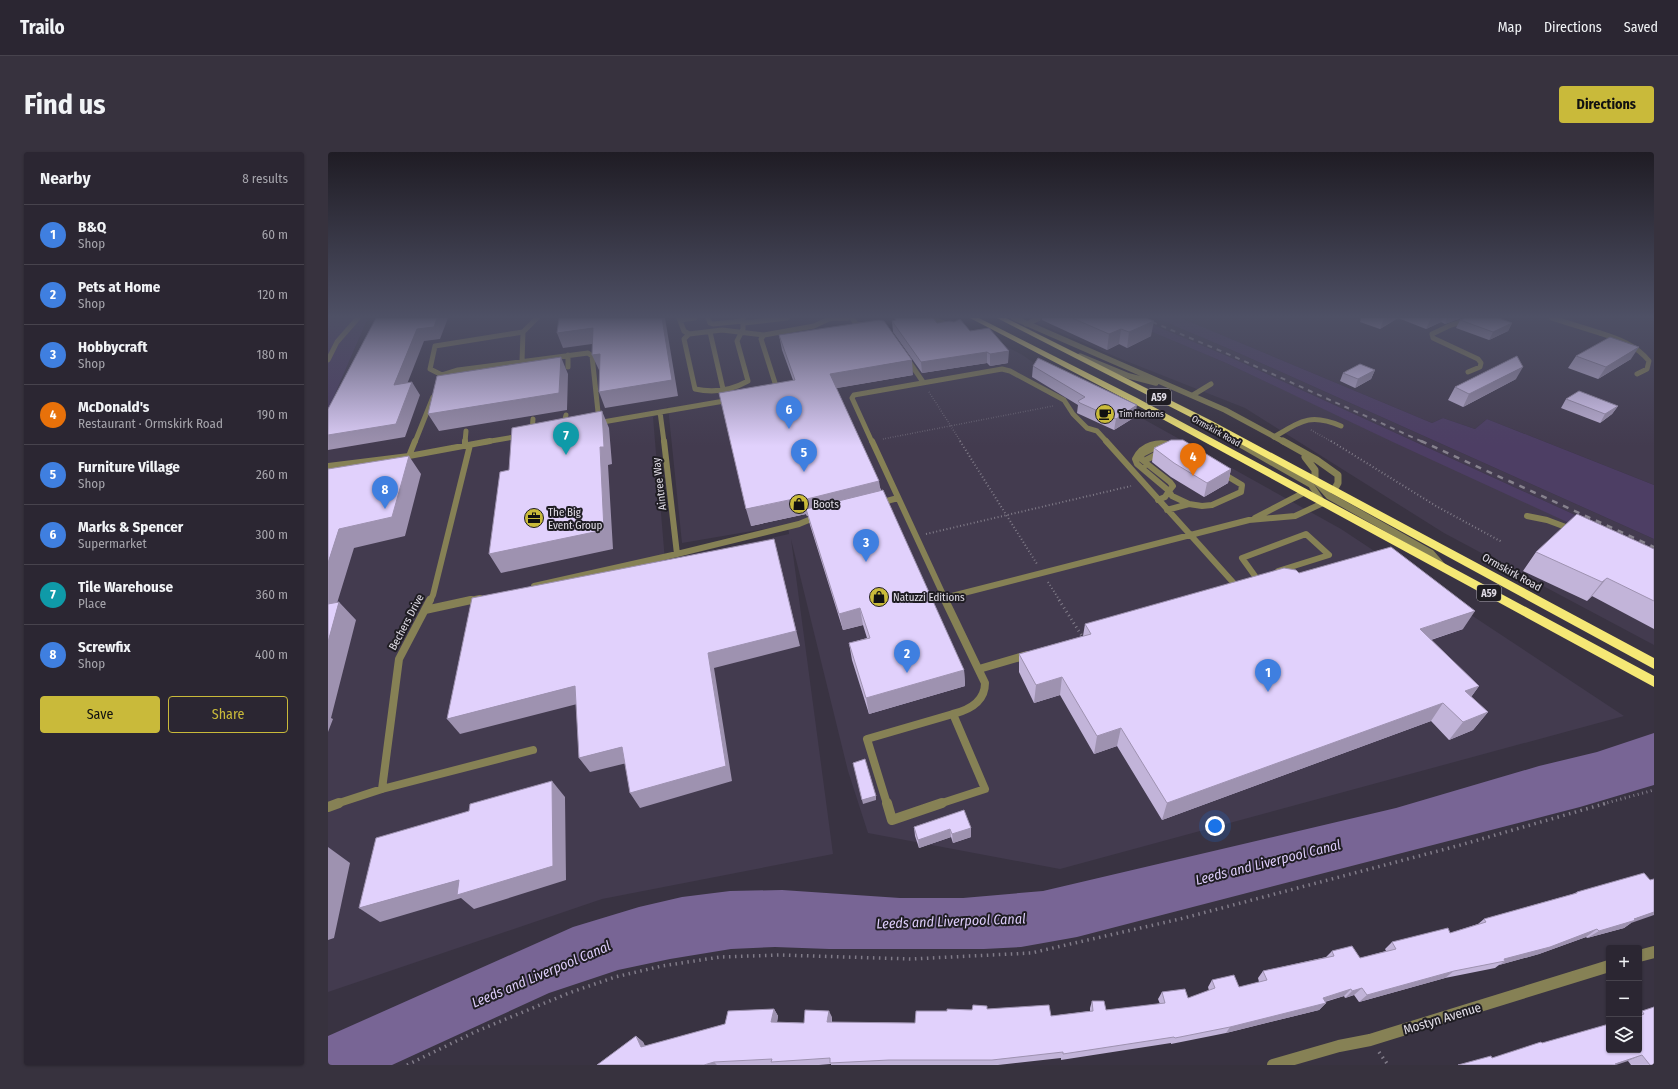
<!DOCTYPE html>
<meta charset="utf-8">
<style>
:root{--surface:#2b2632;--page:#37323e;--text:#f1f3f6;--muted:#a6a5ac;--line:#47434d;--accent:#c9ba3a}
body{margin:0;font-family:"Fira Sans Condensed",sans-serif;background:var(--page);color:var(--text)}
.controls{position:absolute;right:12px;bottom:12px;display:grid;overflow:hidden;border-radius:4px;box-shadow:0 1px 3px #0004}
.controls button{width:36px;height:36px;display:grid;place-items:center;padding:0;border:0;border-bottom:1px solid var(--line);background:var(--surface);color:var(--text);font:20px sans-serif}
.you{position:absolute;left:887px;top:674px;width:14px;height:14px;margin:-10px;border:3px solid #fff;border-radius:50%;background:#1a73e8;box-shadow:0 0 0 6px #1a73e833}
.badge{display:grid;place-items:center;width:26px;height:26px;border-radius:50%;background:var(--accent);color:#fff;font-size:13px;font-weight:700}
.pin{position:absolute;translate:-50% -33px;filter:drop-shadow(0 1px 2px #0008)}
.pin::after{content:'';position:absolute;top:21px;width:14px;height:12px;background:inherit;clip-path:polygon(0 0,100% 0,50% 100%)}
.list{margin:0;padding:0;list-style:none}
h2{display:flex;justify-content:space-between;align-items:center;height:52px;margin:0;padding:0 16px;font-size:17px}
h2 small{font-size:13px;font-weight:400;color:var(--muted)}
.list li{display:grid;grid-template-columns:26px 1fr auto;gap:12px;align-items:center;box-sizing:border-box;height:60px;padding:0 16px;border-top:1px solid var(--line)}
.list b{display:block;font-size:15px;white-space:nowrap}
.list p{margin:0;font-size:13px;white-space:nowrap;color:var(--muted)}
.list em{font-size:13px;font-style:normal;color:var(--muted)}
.actions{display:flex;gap:8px;padding:12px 16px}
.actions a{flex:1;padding:9px 0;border:1px solid var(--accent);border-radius:4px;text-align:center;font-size:14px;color:var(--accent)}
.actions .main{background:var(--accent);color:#111}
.icon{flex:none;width:22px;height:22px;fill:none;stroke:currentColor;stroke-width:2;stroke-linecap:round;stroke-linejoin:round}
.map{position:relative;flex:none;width:1326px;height:913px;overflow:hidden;border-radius:4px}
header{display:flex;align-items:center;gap:24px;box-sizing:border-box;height:56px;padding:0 20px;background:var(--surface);border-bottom:1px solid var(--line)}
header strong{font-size:19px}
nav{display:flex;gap:22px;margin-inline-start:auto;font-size:14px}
.intro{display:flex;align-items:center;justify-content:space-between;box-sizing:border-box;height:96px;padding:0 24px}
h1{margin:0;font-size:28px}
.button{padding:10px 18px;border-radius:4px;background:var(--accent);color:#111;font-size:14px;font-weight:700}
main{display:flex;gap:24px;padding:0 24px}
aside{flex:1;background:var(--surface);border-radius:4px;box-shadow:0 1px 3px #0004}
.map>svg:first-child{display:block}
.built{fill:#433b4f;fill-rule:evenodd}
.green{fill:#4d3e64}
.water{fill:#786595}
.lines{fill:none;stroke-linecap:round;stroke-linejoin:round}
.path-far3{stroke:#817c89;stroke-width:1.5;stroke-dasharray:0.5 2;stroke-linecap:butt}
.path-far2{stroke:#817c89;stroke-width:2;stroke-dasharray:1 2.5;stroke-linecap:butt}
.path-far1{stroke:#817c89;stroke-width:3;stroke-dasharray:1 3.5;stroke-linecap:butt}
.path{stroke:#817c89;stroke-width:3.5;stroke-dasharray:1.5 4.5;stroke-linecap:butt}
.lane-far3{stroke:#868155;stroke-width:5}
.lane-far2{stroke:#868155;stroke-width:6}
.lane-far1{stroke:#868155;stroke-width:8}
.lane{stroke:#868155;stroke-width:10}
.street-far2{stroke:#868155;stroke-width:5.5}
.street-far1{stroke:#868155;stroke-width:7}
.street{stroke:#868155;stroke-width:12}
.highway{fill:#f5e875;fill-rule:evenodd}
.rail-far1{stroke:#86818d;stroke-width:2;stroke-dasharray:5 5;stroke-linecap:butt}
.rail{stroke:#86818d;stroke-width:2.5;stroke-dasharray:6 6;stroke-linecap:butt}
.wall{fill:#c2b4d9}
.shaded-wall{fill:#9e92b0}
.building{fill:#e1d1fc;stroke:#9e92b0}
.labels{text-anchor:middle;stroke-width:4;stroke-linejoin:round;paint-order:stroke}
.far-poi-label{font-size:9px;fill:#e1dde7;stroke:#1f1d23;text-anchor:start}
.far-street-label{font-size:9px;fill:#e1dde7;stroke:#1f1d23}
.shield{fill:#1f1d23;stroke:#a7a3ac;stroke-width:1}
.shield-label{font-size:10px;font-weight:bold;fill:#e1dde7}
.street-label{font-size:11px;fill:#e1dde7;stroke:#1f1d23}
.poi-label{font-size:11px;fill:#e1dde7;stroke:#1f1d23;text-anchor:start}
.near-street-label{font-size:13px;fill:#e1dde7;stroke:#1f1d23}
.near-water-label{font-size:14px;font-style:italic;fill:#ddccfa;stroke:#1f1d23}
</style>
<header>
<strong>Trailo</strong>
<nav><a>Map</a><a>Directions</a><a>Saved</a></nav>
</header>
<div class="intro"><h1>Find us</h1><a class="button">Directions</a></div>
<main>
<aside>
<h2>Nearby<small>8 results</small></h2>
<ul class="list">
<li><span class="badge" style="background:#3f7fe0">1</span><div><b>B&amp;Q</b><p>Shop</p></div><em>60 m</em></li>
<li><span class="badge" style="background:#3f7fe0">2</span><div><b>Pets at Home</b><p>Shop</p></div><em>120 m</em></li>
<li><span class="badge" style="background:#3f7fe0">3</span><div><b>Hobbycraft</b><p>Shop</p></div><em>180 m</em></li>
<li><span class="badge" style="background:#e8710a">4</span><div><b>McDonald's</b><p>Restaurant · Ormskirk Road</p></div><em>190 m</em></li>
<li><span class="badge" style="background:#3f7fe0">5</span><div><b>Furniture Village</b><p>Shop</p></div><em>260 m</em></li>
<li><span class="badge" style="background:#3f7fe0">6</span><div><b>Marks &amp; Spencer</b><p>Supermarket</p></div><em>300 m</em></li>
<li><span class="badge" style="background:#0f9aa8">7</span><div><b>Tile Warehouse</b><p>Place</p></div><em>360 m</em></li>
<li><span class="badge" style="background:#3f7fe0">8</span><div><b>Screwfix</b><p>Shop</p></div><em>400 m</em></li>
</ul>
<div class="actions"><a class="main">Save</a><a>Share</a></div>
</aside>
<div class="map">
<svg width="1326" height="913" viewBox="0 0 1326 913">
<rect width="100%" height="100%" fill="#393342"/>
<path class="built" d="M40 166H622L693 202 706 211 763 242 792 254 1013 377 1296 564 732 717 540 681 520 619 463 387 505 702 274 747 0 840V258ZM340 255 354 391 460 373 461 382 337 409 325 265Z
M698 166H791L898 211 1326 410V493L1116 381 917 256 793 207Z
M809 166H828L906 199 1326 387V399L904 206Z
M853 166H1326V333L1159 267 1147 277 1115 266 1104 271Z"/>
<path class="green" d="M0 166H40L0 258Z
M791 166H809L904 206 1326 399V410L1067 291 898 211Z
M828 166H853L1104 271 1115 266 1147 277 1159 267 1326 333V387L906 199Z"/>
<path class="water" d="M1326 581V633L1252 655 749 785 693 795 656 797H501L447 795 403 797 342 807 290 818 221 841 64 913H0V884L245 775 311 755 354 745 402 739 454 738 572 746H635L715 739 1068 656 1211 614 1269 600Z"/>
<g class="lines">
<path class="path-far3" d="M601 240 633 290
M983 278 1004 290
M555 287 725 254"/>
<path class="path-far2" d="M632 289 709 412
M1003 289 1108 354 1174 390
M598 382 803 334
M720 430 732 449"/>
<path class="path-far1" d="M731 448 754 484
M1275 652 1326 638"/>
<path class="path" d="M1051 900 1060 913
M79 913 149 879 241 841 287 825 334 814 392 805 452 803 583 807 703 801 852 767 1129 694 1279 651"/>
<path class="lane-far3" d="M351 166 356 179 361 182 394 178 436 183
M380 166 382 171 385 172 415 169
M524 166 528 172 535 173
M599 166 616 171 621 175
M352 168 367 166
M416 171 459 166
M698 172 710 167
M382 180 395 237
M1272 181C1291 187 1308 193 1321 209L1319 217 1309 222
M361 182 356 187 367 237C385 241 404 238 420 229L409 189 415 177V166
M240 203V215
M0 208 9 190 30 166
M580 208 595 230
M194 209 195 180 209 166
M1140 220 1152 215 1153 211 1150 207 1105 186 1104 182 1123 173 1148 166
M114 223 102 217 107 194 195 180
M111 232 114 223 130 218 260 201 264 204 271 269
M443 237 448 234 433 187 436 183 486 174 503 166
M865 243 883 232
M332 260 336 290
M269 271 402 248
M235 275 238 263
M892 277 898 285 907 290
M204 280 205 267
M946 285C973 269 982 261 1013 274
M87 290 105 245
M137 290 138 279
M157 290 192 284
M544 290 524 246 526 243 674 217 682 219 736 248 745 262 759 276 769 279 779 290"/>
<path class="lane-far2" d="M336 289 349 402
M544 289 618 449
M778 289 911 437
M137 294V289
M828 295 814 302 813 307 842 330 845 334 841 339 844 344 861 352
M81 304 87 289
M818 313V308L833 300
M0 314 81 304 162 289
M830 348 837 345 841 339 809 312 807 307C814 292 830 289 845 293
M551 351 570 346
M839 358 861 352 874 354 884 353 913 340 914 333 894 321
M1199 364 1219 368 1243 377
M927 366 977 340
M932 431 914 406 978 382 1001 403 950 419
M206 434 349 402 471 372 488 365
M616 446 921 368 967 364 995 351 983 333 906 289
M102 449 105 443 142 293
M138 449 152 446"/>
<path class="lane-far1" d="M617 448 657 531C657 550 641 558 625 562
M97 458 143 448
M651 517 699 503
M54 637 71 507 102 448
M8 652 54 637 205 598
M559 652 539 587 625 562
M611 652 657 637 625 562"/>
<path class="lane" d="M559 651 564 668 614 651
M0 655 11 651"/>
<path class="street-far2" d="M504 166H519
M686 166 897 258 956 290
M1224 166 1272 181
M752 204 801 224 828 231"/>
<path class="street-far1" d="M955 289 989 308 1010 323V331L1006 338
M977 305 987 318V328L1001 344 1103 401 1115 415"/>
<path class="street" d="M1311 804 1326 800
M945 913 1011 894 1042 888 1281 814"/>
<path class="highway" d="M642 166H651L809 246 1326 524V535L803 250Z
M669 166H678L884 269 1326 506V517L878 273Z"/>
<path class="rail-far1" d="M815 166 907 205 1095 290"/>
<path class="rail" d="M1093 289 1326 395"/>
</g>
<path class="wall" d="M567 166 609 171 642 179 680 211 662 214 659 211 594 221 565 180 564 169H567Z
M714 166H818L823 184 799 196 791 192 779 198 714 168Z
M1033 166H1070L1052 177 1032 170Z
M1070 166H1133L1117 172 1113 170 1098 177Z
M1132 168 1184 171 1180 179 1161 188 1128 176Z
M451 183 585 223 508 236 553 338 636 518 637 534 541 562 524 508 521 491 539 486 535 473 515 478 482 373 480 364H479L478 362 423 374 465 228 454 198Z
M1248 204 1303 207 1270 227 1240 216Z
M705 214 807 265 786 278 751 262 749 261 750 253 704 225Z
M1047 218 1043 227 1027 236 1012 229 1015 221Z
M1188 227 1135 255 1120 248 1127 235Z
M1238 247 1290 254 1284 262 1272 271 1233 256Z
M826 296 903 317 900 331 876 345 843 325 824 310Z
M1326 397V477L1264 444 1259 449 1195 419 1208 400Z
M971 421 1135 477 1103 488 1151 534 1143 545 1160 560 1145 578 1121 588 1103 569 834 668 789 594 766 602 732 543 706 551 691 520V502L755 484 757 472Z
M636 658 643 685 625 691 623 685 591 696 587 684 586 675Z
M1249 740 1303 771 1296 776 1259 786 1258 785 1211 802 1171 813 1167 816 1117 826 1031 850 1026 843 1017 846 1016 844 997 850 998 851 991 858 898 881 843 892V891L733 908V906L670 913H503V912L491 913H269L308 884 315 890 317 894 397 872 446 857 450 864 449 870 476 871 504 865V870L587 871 619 859 659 857 723 864 762 859V856L764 849 778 858 832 852 830 847 834 840 860 846 881 839 880 835 884 828 911 835 931 830 930 826 935 819 998 805 1004 799 1032 806 1058 799 1057 797 1064 790 1122 781 1150 772 1156 767 1245 742Z
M1326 855V913H1303L1300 909 1164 906 1214 891 1311 898V861Z"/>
<path class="shaded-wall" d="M109 166H120L112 187 96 189 74 245 66 233 89 177Z
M334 166H337L350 244 277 256 271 240Z
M1056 166H1070L1052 177Z
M1103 166H1115L1113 170 1098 177Z
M1119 166H1133L1117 172Z
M826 169 823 184 799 196 801 180Z
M1184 171 1180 179 1161 188 1165 180Z
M265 176 271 191 235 196 229 181Z
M793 177 791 192 779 198 781 182Z
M1311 195 1303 207 1270 227 1278 215Z
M681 199 680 211 662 214V202Z
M659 200V211L594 221 593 210Z
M272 202 278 217 271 218 264 203Z
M233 205 240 222 239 258 111 279 100 262Z
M584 208 585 223 504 237 502 222Z
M1195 215 1188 227 1135 255 1141 242Z
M1047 218 1043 227 1027 236 1030 227Z
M84 230 92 243 77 285 0 298V283Z
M809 253 807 265 786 278 788 267Z
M1290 254 1284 262 1272 271 1277 262Z
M274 259 281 276 284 312 280 313 285 397 173 421 161 402 272 295Z
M81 304 93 322 77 384 26 396 2 474 0 472V411L11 377Z
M903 317 900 331 876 345 879 331Z
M551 329 554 346 478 357 480 364H479L475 348Z
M475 345 478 362 423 374 418 357Z
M446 387 472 494 386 516 404 629 312 656 302 641 380 501Z
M1279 426 1264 444 1259 449 1274 430Z
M11 450 28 468 3 566 5 567 0 580V490Z
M532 456 535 473 515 478 511 462Z
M1147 459 1135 477 1081 495 1092 477Z
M636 518 637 534 541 562 538 546Z
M734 525 732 543 706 551 708 533Z
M247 534 257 550 132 582 119 567Z
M1151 534 1138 552 1137 539Z
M1115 551 1103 569 834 668 839 651Z
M1160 560 1145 578 1121 588 1135 570Z
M793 576 789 594 766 602 769 584Z
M294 595 303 610 262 620 251 606Z
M224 629 237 645 238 728 146 757 133 746 52 770 31 756 131 728Z
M548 644V648L535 652 534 648Z
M643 676V685L625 691 624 682Z
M622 677 623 685 591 696 590 688Z
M0 695 22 711 6 786 0 788Z
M1326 760V763L1303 771 1296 776 1259 786 1271 779Z
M1269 777 1258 785 1211 802 1171 813 1177 809 1176 807Z
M1126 819 1117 826 1031 850 1039 843Z
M1034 836 1026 843 1017 846 1024 839Z
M1023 837 1016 844 988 852 995 846Z
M998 851 991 858 898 881 902 875Z
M446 857 450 864 448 876 443 870Z
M501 859 504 865 503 876 499 870Z
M308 884 315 890 320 901 313 895Z
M1314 903 1300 909 1288 913H1284Z
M386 910 389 913H376Z"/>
<path class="building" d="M48 166H109L106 175 89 177 66 233 84 230 68 272 0 283V257Z
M231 166H334L344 228 271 240 272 202 264 203 265 176 229 181Z
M567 166H605L609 171 621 169 626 170 632 167 642 179 661 176 681 199 662 202 659 200 593 210 564 169 568 168Z
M744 166H818L826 169 801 180 793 177 781 182Z
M1137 166H1171L1184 171 1165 180 1132 168Z
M551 168 556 169 584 208 502 222 551 329 475 348V345L418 357 391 241 467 228 451 183Z
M1282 185 1311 195 1278 215 1248 204Z
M1189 204 1195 215 1141 242 1127 235Z
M233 205 231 241 100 262 109 224Z
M710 206 809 253 788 267 752 251 750 249 757 245 705 214Z
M1032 212 1047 218 1030 227 1015 221Z
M1251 239 1290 254 1277 262 1238 247Z
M274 259 276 295H272L276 378 161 402 172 320 181 318 184 276Z
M843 288H855L903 317 879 331 846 311 826 296Z
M81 304 64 365 11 377 0 411V317Z
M555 338 636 518 538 546 521 491 542 486 532 456 511 462 478 357Z
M1249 362 1326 397V449L1279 426 1274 430 1208 400Z
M446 387 468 479 380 501 398 614 302 641 294 595 251 606 247 534 119 567 144 446Z
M1063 395 1147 459 1092 477 1151 534 1137 539 1160 560 1135 570 1115 551 839 651 793 576 769 584 734 525 708 533 691 502 763 482 757 472 956 416 968 418 971 421Z
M11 450 0 490V452Z
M537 607 548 644 534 648 525 611Z
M224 629 225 714 129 743 131 728 31 756 48 686 141 659 142 652Z
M636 658 643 676 624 682 622 677 590 688 586 675Z
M1316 721 1322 728 1326 727V760L1306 767 1308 768 1271 779 1269 777 1222 795 1176 807 1177 809 1126 819 1039 843 1034 836 1024 839 1023 837 995 846 998 851 902 875 847 886 846 885 735 902V900L664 908H561L502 911V906L443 910 444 907 386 910 376 913H269L308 884 313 895 397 872 400 859 446 857 443 870 476 871 477 858 501 859 499 870 587 871 588 859H619V857L644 858 645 853 659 854V857L721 853 723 864 765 859 764 849H776L778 858 837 851 834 840 857 837 860 846 887 836 884 828 906 823 911 835 939 828 935 819 1006 804 1004 799 1024 794 1032 806 1068 797 1064 790 1120 776 1122 781 1158 770 1156 767 1249 741V740Z
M1326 855V913H1322L1314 903 1287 912 1288 913H1130L1163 904 1164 906 1213 890 1214 891 1281 872V898H1311V864L1316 862 1314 859Z"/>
<linearGradient id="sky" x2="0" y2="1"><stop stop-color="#1f1c24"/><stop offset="0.56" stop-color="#4e5065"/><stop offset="1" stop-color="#4e5065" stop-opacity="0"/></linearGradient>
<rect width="1326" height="294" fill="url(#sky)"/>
<defs>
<g id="cafe-disc" transform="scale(1)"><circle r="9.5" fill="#c9ba3a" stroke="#1f1d23"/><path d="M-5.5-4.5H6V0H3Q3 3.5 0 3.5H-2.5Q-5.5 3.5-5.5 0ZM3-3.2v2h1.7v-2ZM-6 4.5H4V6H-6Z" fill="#111"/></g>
<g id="shop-disc" transform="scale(1)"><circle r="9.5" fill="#c9ba3a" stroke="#1f1d23"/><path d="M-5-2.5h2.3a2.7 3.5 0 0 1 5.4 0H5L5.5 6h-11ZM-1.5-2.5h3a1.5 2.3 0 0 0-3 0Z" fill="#111"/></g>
<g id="office-disc" transform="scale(1)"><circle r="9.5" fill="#c9ba3a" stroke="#1f1d23"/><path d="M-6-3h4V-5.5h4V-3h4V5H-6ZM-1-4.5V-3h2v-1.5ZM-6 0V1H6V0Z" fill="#111"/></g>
</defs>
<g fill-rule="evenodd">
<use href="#cafe-disc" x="777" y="262"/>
<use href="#shop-disc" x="471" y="352"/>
<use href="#office-disc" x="206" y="366"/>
<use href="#shop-disc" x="551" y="445"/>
</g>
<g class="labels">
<g class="far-poi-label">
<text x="791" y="265">Tim Hortons</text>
</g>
<g class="far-street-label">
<text transform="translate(888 279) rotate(29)" y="3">Ormskirk Road</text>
</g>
<g class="shield">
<rect x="819" y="237" width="24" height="16" rx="3"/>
<rect x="1149" y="433" width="24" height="16" rx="3"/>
</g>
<g class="shield-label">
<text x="831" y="249">A59</text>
<text x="1161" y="445">A59</text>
</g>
<g class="street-label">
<text transform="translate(331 332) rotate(-97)" y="4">Aintree Way</text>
<text transform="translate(1184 420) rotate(29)" y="4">Ormskirk Road</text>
<text transform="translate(78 470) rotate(-62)" y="4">Bechers Drive</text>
</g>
<g class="poi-label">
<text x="485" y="356">Boots</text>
<text x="220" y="364">The Big<tspan x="220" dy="13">Event Group</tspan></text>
<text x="565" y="449">Natuzzi Editions</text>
</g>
<g class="near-street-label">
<text transform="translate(1114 866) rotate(-17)" y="5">Mostyn Avenue</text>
</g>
<g class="near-water-label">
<text transform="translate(940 710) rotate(-14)" y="5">Leeds and Liverpool Canal</text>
<text transform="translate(623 769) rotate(-2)" y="5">Leeds and Liverpool Canal</text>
<text transform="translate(213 822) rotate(-23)" y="5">Leeds and Liverpool Canal</text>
</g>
</g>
</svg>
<div class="controls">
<button>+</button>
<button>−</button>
<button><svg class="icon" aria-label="layers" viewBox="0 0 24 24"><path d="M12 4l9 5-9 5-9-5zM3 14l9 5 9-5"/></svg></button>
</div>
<div class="you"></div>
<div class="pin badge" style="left:940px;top:540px;background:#3f7fe0">1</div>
<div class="pin badge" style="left:579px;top:521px;background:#3f7fe0">2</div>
<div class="pin badge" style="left:538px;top:410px;background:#3f7fe0">3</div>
<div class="pin badge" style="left:865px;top:324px;background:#e8710a">4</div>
<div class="pin badge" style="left:476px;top:320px;background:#3f7fe0">5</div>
<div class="pin badge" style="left:461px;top:277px;background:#3f7fe0">6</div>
<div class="pin badge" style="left:238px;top:303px;background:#0f9aa8">7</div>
<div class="pin badge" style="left:57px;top:357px;background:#3f7fe0">8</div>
</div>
</main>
